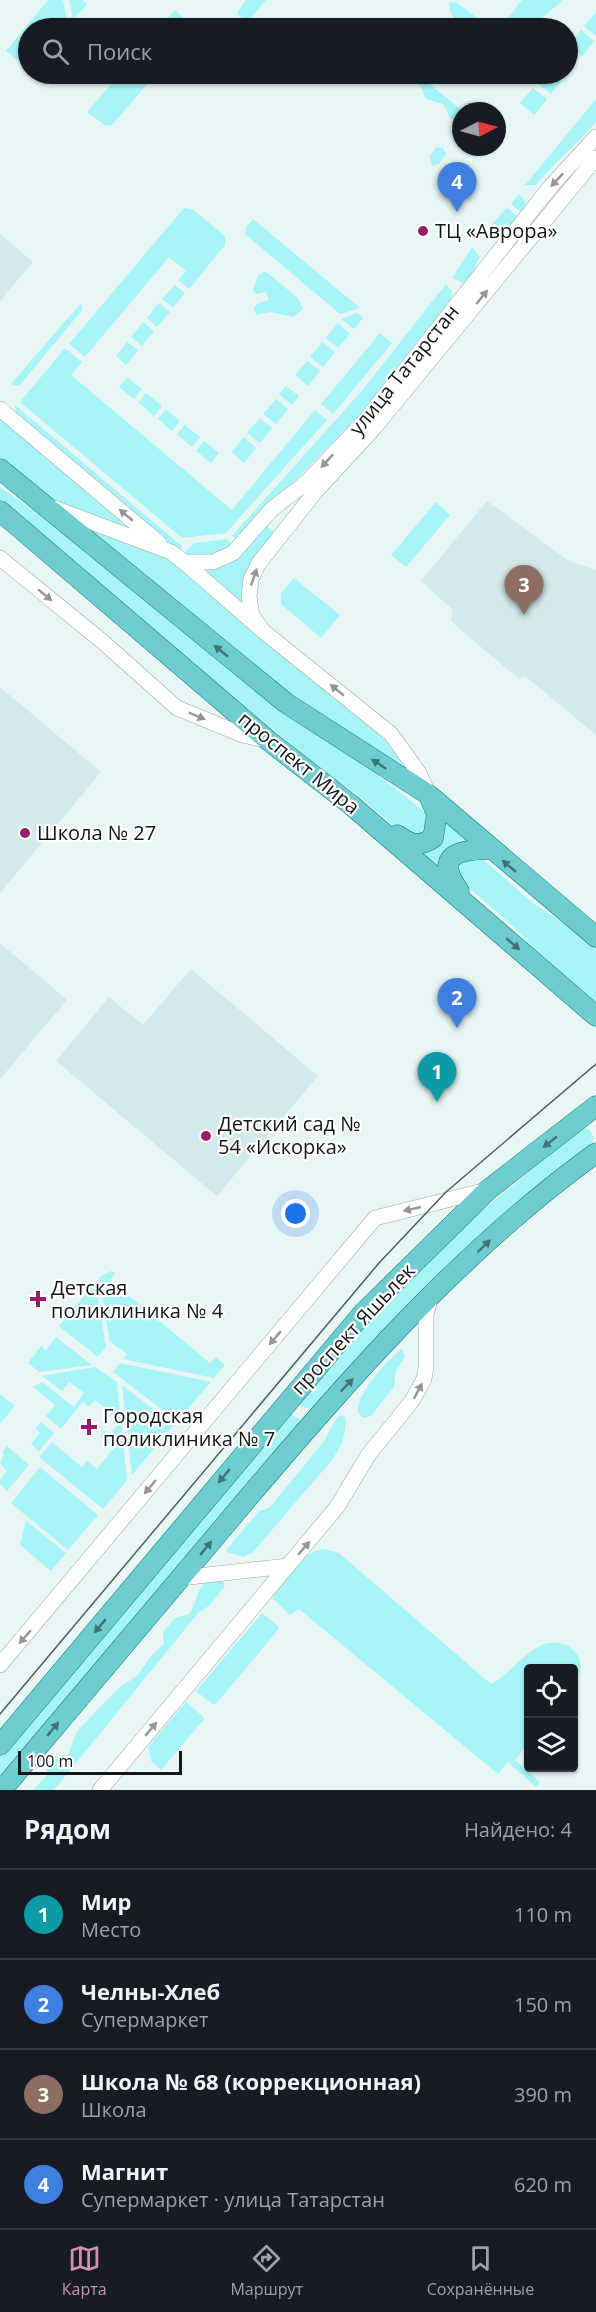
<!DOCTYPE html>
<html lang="ru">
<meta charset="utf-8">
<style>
:root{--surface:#171b24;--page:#20242c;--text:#f1f3f6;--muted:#9ea1a6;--line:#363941;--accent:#cb91b9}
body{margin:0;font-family:"Open Sans",sans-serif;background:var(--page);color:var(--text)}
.controls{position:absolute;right:18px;bottom:18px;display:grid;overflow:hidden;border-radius:6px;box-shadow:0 2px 4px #0004}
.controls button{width:54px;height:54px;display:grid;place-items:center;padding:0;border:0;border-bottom:2px solid var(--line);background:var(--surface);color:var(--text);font:30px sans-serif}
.compass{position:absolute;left:452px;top:102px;width:54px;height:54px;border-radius:50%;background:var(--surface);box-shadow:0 2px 4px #0004;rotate:84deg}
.scale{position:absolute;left:18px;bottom:15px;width:164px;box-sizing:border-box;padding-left:6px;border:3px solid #121616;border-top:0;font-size:16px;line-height:21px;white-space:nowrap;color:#121616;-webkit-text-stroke:4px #fff;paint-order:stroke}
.you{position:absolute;left:296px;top:1214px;width:21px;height:21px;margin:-15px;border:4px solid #fff;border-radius:50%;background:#1a73e8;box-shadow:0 0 0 9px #1a73e833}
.badge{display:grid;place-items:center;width:39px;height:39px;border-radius:50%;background:var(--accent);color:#fff;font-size:20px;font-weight:700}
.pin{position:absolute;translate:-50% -50px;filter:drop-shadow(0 2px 3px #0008)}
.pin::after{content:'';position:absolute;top:32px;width:21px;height:18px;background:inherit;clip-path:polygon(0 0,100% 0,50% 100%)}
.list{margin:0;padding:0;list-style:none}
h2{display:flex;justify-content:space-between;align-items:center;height:78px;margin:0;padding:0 24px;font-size:26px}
h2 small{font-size:20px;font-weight:400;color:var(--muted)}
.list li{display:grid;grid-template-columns:39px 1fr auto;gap:18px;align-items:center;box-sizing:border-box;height:90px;padding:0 24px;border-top:2px solid var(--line)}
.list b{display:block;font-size:22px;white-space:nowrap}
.list p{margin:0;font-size:20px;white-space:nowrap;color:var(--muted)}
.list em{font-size:20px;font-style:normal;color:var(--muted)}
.icon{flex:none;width:33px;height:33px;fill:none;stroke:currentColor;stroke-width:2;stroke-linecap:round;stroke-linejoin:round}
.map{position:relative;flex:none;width:596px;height:1790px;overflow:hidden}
.search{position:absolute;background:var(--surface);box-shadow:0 2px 4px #0004;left:18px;right:18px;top:18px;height:66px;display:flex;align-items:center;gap:15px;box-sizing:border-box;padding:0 21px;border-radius:33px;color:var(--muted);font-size:22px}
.sheet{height:438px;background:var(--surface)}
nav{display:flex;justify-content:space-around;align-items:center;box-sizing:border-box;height:84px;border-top:2px solid var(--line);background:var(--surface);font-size:16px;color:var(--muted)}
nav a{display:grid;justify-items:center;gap:3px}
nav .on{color:var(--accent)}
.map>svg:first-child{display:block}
.built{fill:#d3eaea}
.green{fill:#a7f4f6}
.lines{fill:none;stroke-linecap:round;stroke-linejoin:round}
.minor-casing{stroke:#9aa7a7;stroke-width:16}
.major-casing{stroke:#0f7779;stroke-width:21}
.minor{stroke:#fff;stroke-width:15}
.major{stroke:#6ecdcf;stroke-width:20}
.tram{stroke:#545b5b;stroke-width:1.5}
.oneway{fill:#949696}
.oneway2{fill:#407272}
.poi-dot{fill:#9c1a6e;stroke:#fff;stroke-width:2}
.labels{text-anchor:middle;stroke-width:4.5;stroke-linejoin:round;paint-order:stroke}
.poi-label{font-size:20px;fill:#121616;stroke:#fff;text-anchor:start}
.street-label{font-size:20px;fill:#121616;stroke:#fff}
</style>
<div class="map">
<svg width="596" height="1790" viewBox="0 0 596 1790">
<rect width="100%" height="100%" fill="#e8f6f6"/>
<path class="built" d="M0 234 33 262 0 301Z
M487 501 569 561 596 570V735L525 676 519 679 454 624 451 620 453 610 421 581Z
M0 687 101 772 0 893Z
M0 943 67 1000 0 1079Z
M191 969 318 1076 217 1196 56 1061 109 997 143 1025Z"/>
<path class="green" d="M48 0H63L68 26 66 28H28V56L22 64 6 51Z
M69 0H82L87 4 73 20Z
M246 0H266L247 23 237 13Z
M522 0H562C553 11 538 18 533 28H508V18Z
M456 2 490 28H457C456 18 449 13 449 3Z
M175 10 193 28H159Z
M596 12V36L584 26Z
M581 30 594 41 582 56 569 45Z
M120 74H156L112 125 106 126 87 112Z
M394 74H417L463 111 461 122 450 118 443 104 426 99C424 96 424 92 422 89 417 78 403 81 394 74Z
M492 74H527L511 83 503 82Z
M544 74H557L563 79 551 94 537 83Z
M533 88 547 99 534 115 520 103Z
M596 99V122C577 145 555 161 536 185H525Z
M436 147 443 148 446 154 439 164 432 166 430 156Z
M519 194 526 202 523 214 511 204Z
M184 208 192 209 225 236V245L189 289 178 280 186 271 169 257 85 357 69 344Z
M507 208 520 218 500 232 489 227Z
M253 219 360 308 340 314 245 234 246 227Z
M472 247 480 257 469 279 464 283 452 278Z
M264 272 269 274 298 298 303 309 293 317 270 312 256 315 254 308 257 304 269 300 266 292 256 294 253 290 258 276Z
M446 284 452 291 451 299 358 417 237 540 232 536 364 388Z
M175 285 185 293 173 308 162 299Z
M81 303 82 310 19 386 11 384Z
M159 303 170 312 157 327 147 318Z
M357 313 363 318 354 329 341 319Z
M143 322 154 331 142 346 131 337Z
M338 323 350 334 338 348 326 338Z
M380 333 392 343 333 414 321 404Z
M127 342 138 350 126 365 116 356Z
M322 342 335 352 323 367 310 357Z
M65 348 82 362 71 375 232 510 315 410 327 420 226 533 182 538 20 402Z
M307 361 320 371 308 386 295 375Z
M127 377 142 389 134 399 119 387Z
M286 386 299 396 292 405 279 394Z
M146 393 162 406 154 416 138 402Z
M276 399 288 409 276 424 263 414Z
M15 405 183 547 178 552 16 417Z
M166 409 180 421 172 431 158 419Z
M0 416 143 536 58 505 0 457Z
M260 418 272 428 260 443 247 433Z
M185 425 200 437 192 447 177 434Z
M244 437 256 448 244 463 232 452Z
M204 441 219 453 211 463 196 451Z
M0 487 61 530 279 710 355 757 426 813 431 818 425 836 404 835 354 792 327 774 0 502Z
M436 502 450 515 406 567 391 555Z
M82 525 170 558 365 721 383 738 403 764 337 728 294 701Z
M266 525 276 533 245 578 243 608 199 570 210 569Z
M227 539 233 544 216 554H183L194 543Z
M294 578 340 615 321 638 281 604V593Z
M443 820 469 839C449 841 445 854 440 872L416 851Z
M479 856 534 904 573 929 596 948V1002L547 963 514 927 459 879 455 864Z
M582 1128 589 1129 594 1138 590 1146 313 1409 301 1407 300 1403 367 1321 470 1221Z
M111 1271 115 1273 110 1280 210 1363 216 1357 225 1365 214 1378 123 1359 127 1354 110 1342 99 1277Z
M95 1283 106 1347 98 1357 59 1326Z
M56 1337 92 1365 39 1372 28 1363 41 1346 46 1350Z
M402 1349 405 1357 396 1370 394 1387 371 1416 363 1418 358 1412C357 1393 386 1361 402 1349Z
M120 1363 211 1382 177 1421 113 1372Z
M95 1367 117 1382 127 1480 103 1509 39 1457 52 1442 82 1467 87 1461 97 1469 114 1448 100 1436 105 1430 110 1434 121 1421 95 1400 89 1407 83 1402 61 1429 46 1416 55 1405 33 1387 42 1382 74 1407 84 1393 69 1382 62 1391 42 1376Z
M122 1385 174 1425 132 1475Z
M0 1394 15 1406 0 1424Z
M289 1409 293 1416 304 1421 0 1779V1757L82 1662Z
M341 1415 345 1417C348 1432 340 1448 332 1460L253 1552 243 1557 227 1552V1549L258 1512 270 1507 325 1440 337 1417Z
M41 1422 54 1433 39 1451 31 1444 40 1433 35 1429Z
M7 1446 29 1465 7 1491 0 1484V1480L7 1471 0 1464 4 1454 2 1452Z
M40 1467 98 1515 68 1550 11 1503Z
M26 1521 66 1553 51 1571 20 1545Z
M324 1549 339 1553 491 1684C514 1673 536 1632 566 1645 576 1650 580 1657 581 1667L574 1690V1668H528V1744L515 1760 540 1782 536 1787 508 1762 498 1774 299 1609 290 1615 274 1600 273 1595C286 1579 302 1551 324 1549Z
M222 1580 225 1586 209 1606 199 1612 54 1790H33L46 1777C47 1762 52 1754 68 1755L77 1731 120 1687 138 1675 150 1657 164 1644 163 1632 175 1618 189 1614C198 1601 194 1594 206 1581Z
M262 1613 278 1626V1630L216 1704H212L196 1691Z
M186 1702 205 1718 161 1770 151 1761 148 1747Z"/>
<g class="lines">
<g class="minor-casing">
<path id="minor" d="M0 409 159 543
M54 508 171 552 184 562 263 631 391 734 419 773 429 795
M0 558 103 642 177 708 243 735 269 741
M184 562H213L233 553 272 509 307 482 363 423 551 186 596 137
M263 631 252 616 249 597 251 579 259 563 316 491 375 427 596 158
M180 1578 288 1566
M0 1665 375 1218 487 1190
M100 1790 337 1507 369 1454 412 1401 424 1379 426 1367V1314L430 1300"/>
</g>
<g class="major-casing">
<path id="major" d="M0 469 286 703 429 795 596 937
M0 511 269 741 350 804 596 1016
M397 835C410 844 418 848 433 838L437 814 429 796
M459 891C434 856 456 850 489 849
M0 1745 363 1313 489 1189 596 1106
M2 1790C76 1701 151 1613 226 1524 336 1393 457 1253 596 1153"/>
</g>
<use href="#minor" class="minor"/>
<use href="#major" class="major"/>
<path class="tram" d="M0 1714 379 1263 446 1192 596 1064"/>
</g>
<defs><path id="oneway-solid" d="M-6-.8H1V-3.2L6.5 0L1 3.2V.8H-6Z" transform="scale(1.5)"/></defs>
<g class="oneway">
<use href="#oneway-solid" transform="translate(557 180) rotate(133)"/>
<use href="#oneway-solid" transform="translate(482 297) rotate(-51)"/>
<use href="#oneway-solid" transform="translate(327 461) rotate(133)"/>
<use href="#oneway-solid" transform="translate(126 515) rotate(-140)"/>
<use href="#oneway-solid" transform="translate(254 577) rotate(-71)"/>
<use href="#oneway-solid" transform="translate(45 595) rotate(39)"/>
<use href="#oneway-solid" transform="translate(337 690) rotate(-141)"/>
<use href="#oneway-solid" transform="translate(197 716) rotate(23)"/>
<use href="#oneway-solid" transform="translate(412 1209) rotate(167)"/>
<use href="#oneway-solid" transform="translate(275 1338) rotate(130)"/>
<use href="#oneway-solid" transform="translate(418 1391) rotate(-62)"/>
<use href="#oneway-solid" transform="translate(150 1487) rotate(130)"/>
<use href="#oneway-solid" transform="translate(304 1548) rotate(-49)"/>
<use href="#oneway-solid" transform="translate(25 1637) rotate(131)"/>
<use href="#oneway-solid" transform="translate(151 1729) rotate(-50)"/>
</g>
<g class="oneway2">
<use href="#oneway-solid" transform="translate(221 651) rotate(-141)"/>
<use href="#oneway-solid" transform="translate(379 764) rotate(-147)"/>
<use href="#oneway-solid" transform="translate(509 866) rotate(-140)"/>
<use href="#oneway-solid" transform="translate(513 944) rotate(41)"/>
<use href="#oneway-solid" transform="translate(550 1142) rotate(142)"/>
<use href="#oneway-solid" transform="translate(484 1246) rotate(-44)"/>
<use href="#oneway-solid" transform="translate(347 1385) rotate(-46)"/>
<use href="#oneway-solid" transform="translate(224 1476) rotate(130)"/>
<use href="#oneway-solid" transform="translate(206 1548) rotate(-50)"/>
<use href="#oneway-solid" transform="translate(100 1626) rotate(130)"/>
<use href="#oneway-solid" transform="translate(53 1729) rotate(-50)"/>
</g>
<g class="poi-dot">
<circle cx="423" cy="231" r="6"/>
<circle cx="25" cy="833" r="6"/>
<circle cx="206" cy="1136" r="6"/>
<path d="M35 1290h6v6h6v6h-6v6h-6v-6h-6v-6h6z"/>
<path d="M86 1418h6v6h6v6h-6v6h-6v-6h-6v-6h6z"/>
</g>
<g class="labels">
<g class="poi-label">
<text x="435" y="238">ТЦ «Аврора»</text>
<text x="37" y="840">Школа № 27</text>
<text x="218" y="1131">Детский сад №<tspan x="218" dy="23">54 «Искорка»</tspan></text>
<text x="51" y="1295">Детская<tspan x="51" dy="23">поликлиника № 4</tspan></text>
<text x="103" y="1423">Городская<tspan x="103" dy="23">поликлиника № 7</tspan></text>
</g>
<g class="street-label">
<text transform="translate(404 370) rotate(-51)" y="7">улица Татарстан</text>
<text transform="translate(299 763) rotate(39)" y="7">проспект Мира</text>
<text transform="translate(353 1329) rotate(-47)" y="7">проспект Яшьлек</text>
</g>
</g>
</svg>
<div class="controls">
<button><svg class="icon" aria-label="locate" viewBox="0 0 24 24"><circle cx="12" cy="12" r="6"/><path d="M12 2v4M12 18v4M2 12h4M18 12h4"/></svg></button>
<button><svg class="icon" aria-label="layers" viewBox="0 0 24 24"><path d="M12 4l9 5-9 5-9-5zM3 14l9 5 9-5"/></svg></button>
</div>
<svg class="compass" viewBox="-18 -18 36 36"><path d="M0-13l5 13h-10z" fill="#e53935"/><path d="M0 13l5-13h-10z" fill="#9ea1a6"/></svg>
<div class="scale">100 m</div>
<div class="you"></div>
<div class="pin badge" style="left:437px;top:1102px;background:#0f9aa8">1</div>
<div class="pin badge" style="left:457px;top:1028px;background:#3f7fe0">2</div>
<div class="pin badge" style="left:524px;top:615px;background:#8d6e63">3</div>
<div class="pin badge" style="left:457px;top:212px;background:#3f7fe0">4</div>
<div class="search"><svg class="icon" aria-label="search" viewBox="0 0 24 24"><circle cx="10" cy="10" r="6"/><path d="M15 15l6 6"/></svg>Поиск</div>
</div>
<section class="sheet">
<h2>Рядом<small>Найдено: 4</small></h2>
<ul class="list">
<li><span class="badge" style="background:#0f9aa8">1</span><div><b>Мир</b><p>Место</p></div><em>110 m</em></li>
<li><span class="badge" style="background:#3f7fe0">2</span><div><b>Челны-Хлеб</b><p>Супермаркет</p></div><em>150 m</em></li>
<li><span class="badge" style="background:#8d6e63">3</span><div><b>Школа № 68 (коррекционная)</b><p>Школа</p></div><em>390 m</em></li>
<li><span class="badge" style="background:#3f7fe0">4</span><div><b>Магнит</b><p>Супермаркет · улица Татарстан</p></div><em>620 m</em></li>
</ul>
</section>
<nav>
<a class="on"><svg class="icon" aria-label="map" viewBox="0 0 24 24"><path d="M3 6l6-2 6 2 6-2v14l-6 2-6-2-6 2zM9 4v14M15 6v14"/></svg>Карта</a>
<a><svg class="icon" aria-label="directions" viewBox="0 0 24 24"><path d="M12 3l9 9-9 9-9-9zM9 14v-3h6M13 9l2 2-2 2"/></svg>Маршрут</a>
<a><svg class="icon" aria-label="saved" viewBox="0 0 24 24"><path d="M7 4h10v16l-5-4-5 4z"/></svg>Сохранённые</a>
</nav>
